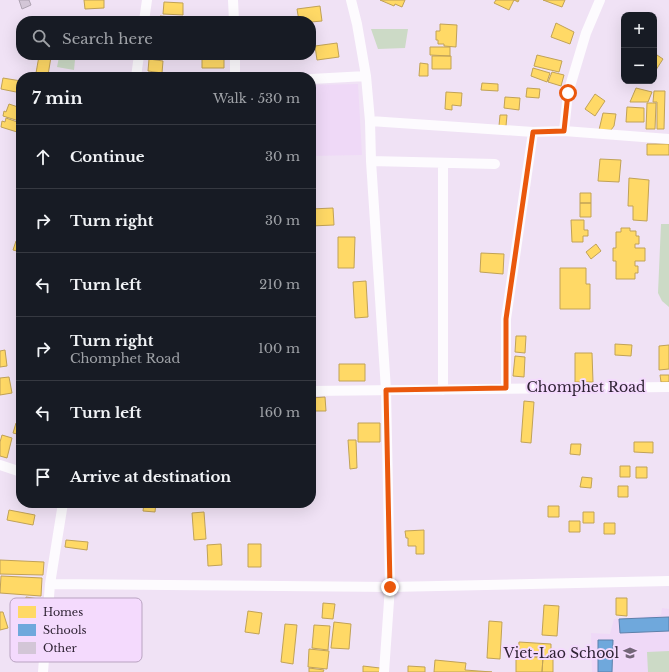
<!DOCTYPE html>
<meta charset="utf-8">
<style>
:root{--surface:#171b24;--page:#242831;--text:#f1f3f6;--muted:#9ea1a6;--line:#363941}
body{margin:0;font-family:"Libre Baskerville",serif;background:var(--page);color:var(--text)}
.controls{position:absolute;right:12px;top:12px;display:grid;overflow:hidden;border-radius:8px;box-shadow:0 4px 16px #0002}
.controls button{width:36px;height:36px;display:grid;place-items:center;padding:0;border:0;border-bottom:1px solid var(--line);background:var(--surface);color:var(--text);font:20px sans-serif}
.stop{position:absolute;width:12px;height:12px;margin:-9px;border:3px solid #ea580c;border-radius:50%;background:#fff}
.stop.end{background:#ea580c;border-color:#fff;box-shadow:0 1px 4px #0008}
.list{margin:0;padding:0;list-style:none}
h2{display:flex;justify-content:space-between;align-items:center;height:52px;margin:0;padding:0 16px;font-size:17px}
h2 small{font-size:13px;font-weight:400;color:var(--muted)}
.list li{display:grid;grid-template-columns:26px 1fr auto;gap:12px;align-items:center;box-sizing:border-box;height:64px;padding:0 16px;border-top:1px solid var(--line)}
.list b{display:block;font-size:15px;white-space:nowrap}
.list p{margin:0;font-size:13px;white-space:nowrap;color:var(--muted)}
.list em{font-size:13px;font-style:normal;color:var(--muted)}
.icon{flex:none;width:22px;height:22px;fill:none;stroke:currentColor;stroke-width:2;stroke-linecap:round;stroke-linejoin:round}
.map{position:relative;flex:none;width:669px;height:672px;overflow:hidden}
.search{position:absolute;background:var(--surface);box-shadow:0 4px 16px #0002;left:16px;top:16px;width:300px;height:44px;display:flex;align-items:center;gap:10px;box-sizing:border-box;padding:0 14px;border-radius:16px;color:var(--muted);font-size:15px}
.panel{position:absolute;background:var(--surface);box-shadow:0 4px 16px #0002;left:16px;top:72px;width:300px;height:436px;border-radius:16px}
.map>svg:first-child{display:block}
.built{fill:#efd9f7}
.green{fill:#ccdac6}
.homes{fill:#ffd966;stroke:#c1a257}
.schools{fill:#6fa8dc;stroke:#5c80aa}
.building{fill:#d3c6d7;stroke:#ada2b1}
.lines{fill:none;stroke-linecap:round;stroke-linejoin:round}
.minor{stroke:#fdfbfe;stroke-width:10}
.route{stroke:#ea580c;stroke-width:5}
.labels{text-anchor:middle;stroke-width:4;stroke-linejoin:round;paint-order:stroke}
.street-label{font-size:14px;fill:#2f2334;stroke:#f4dafd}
.poi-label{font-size:14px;fill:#2f2334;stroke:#f4dafd;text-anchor:end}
.key{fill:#f4dafd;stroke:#b9a3c1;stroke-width:1}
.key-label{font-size:11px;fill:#2f2334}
</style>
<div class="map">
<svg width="669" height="672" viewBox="0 0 669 672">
<rect width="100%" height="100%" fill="#f0e2f5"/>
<path class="built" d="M358 84 362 155 311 156V85Z
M662 608 669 609V672H592L591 633 610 634 614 619 661 615Z"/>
<path class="green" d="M371 29H408L405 48 378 49Z
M59 57 75 60 74 70 57 67Z
M661 224H669V307L662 301 658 293Z
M669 651V672H648L647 652Z"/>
<path class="homes" d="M84 0H104V8L85 9Z
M380 0H405L402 7 395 4 394 6Z
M496 0H519L518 2 514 0 509 10 494 3Z
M543 0H565L562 7Z
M164 2 183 3V15L163 14Z
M320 6 322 21 311 22V21H299L297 9Z
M160 16 172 17V21H160Z
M556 23 574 32 570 44 551 37Z
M440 24 457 25 456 47 444 46V44H438V40H436V31H440Z
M337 43 339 57 317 60 315 46Z
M430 47H450V56L430 55Z
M654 53 663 59 654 73Z
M537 55 562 61 559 72 534 66Z
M39 56 51 57 48 75 36 73Z
M432 56H451V69H432Z
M202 57H224V68H202Z
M149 59 163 61 162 73 148 71Z
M420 63 428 64V76H419Z
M533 68 550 73 547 82 531 76Z
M552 72 564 75 561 86 548 82Z
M3 78 21 81V93L1 89Z
M482 83 498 84V91L481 90Z
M527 88 540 89 539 98 526 97Z
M636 88 652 92 648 102H630Z
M654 91H665L664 129H657V102H653Z
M446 92 462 93 461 106 452 105V110L445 109Z
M595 94 605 101 595 116 585 109Z
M505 97 520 98 519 110 504 108Z
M647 103H656L655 129H646Z
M9 104 21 108V116L19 121 3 116 4 111 6 112Z
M627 107 644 108V122H626Z
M603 113 616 114 614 126 611 130H599Z
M500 115H507L506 126H499Z
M6 118 20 123 17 132 1 127 2 121 5 122Z
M647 144H669V155H647Z
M600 159 621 160 619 182 598 181Z
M629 178 649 180 647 221 633 220V206H628Z
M580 193H591V203H580Z
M580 203H591V217H580Z
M333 208 334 225 311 226V209Z
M571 220H584V230H588V236H583V242H572Z
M621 228H630V231H636V236H639V244H635V248H645V261H635V266H638V273H635V279H616V261H613V248H616V232H621Z
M338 237H355L354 268H338Z
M16 241 21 242V252L13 250Z
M596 244 601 251 591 259 586 252Z
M481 253 504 254 503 274 480 272Z
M560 268H586V284H590V309H560Z
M366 281 368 317 355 318 353 282Z
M516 336H526L525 353 515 352Z
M615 344 632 345 631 356 615 355Z
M669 345V369L659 370V346Z
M5 350 7 366 0 367V351Z
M575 353H592L593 382H575Z
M515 356 525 357 524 377 513 376Z
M339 364H365V381H339Z
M660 375H669V382H661Z
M9 377 12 393 0 395V378Z
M325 397 326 411H311V398Z
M524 401 534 402 531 443 521 442Z
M16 423 21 424V435L13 433Z
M358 423H380V442H358Z
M2 435 12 438 7 458 0 456V442Z
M348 440H356L357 468 350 469Z
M634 442H653V453L634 452Z
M571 444H581L580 455 570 454Z
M620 466H630V477H620Z
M636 467H647V478H636Z
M582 477 592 478 591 488 580 487Z
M618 486H628V497H618Z
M144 503H156L155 512 143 511Z
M548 506H559V517H548Z
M9 510 35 515 33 525 7 520Z
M204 512 206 539 194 540 192 513Z
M583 512H594V523H583Z
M569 521H580V532H569Z
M604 523H615V534H604Z
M424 530V554H416V546H408V538H406L405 531Z
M66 540 88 542 87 550 65 547Z
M221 544 222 565 208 566 207 545Z
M248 544H261V567H248Z
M0 560 44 562 43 575 0 574Z
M1 576 42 578 41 596 0 593Z
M26 597 39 599 37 619 24 618Z
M616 598H627V616L616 615Z
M323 603 335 604 333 619 322 618Z
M544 605 559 606 557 636 542 635Z
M248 611 262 613 259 634 245 632Z
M0 612H3L8 628 0 630Z
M489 621 502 622 500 659 487 658Z
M334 622 351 624 349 649 331 648Z
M285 624 297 625 293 664 281 662Z
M314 625 330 626 328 650 312 648Z
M519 642 551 644V658L518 656Z
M309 649 329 651 327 669 308 667Z
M516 656 543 657 542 672H516Z
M543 657 553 658V672H542Z
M435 660 466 663 465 670 492 672H434Z
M363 666 380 668V672H363Z
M408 666 425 667V672H408Z
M309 668 324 670 323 672H309Z"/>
<path class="schools" d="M669 617V631L620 633 619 619Z
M598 640H613L612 672H598Z"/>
<path class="building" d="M19 0H29L31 5 22 9Z"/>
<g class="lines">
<path class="minor" d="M233 0 234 21
M351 0 357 24 366 76 370 121 371 161 386 390 390 587 384 672
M144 21 147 0
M235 55V77
M136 77 139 55
M311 79 366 76
M370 121 533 132 564 131 669 139
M564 131 568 93 586 33 600 0
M371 161 495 164
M443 163V390
M506 388V319L533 132
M311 391 669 387
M0 465 21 472
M50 584 390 587 669 581
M43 672 50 584 63 503"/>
</g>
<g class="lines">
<path class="route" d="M390 587 386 390 506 388V319L533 132 564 131 568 93"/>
</g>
<defs>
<g id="school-bare" transform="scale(1.08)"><path d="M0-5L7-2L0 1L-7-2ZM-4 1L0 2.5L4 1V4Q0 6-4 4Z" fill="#736678" stroke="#f4dafd" stroke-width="2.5" paint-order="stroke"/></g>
</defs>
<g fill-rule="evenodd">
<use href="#school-bare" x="630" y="653"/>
</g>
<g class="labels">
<g class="street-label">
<text x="586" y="392">Chomphet Road</text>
</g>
<g class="poi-label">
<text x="619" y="658">Viet-Lao School</text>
</g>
</g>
<rect x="10" y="598" width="132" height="64" rx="6" class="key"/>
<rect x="18" y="606" width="18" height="12" fill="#ffd966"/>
<rect x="18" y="624" width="18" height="12" fill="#6fa8dc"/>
<rect x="18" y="642" width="18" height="12" fill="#d3c6d7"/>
<g class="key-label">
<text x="43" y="616">Homes</text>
<text x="43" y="634">Schools</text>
<text x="43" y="652">Other</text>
</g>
</svg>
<div class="controls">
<button>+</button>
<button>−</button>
</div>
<div class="stop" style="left:568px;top:93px"></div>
<div class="stop end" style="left:390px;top:587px"></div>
<div class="search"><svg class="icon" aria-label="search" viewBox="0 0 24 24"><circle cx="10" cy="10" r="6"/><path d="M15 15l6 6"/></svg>Search here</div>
<section class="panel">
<h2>7 min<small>Walk · 530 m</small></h2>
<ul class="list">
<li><svg class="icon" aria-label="ahead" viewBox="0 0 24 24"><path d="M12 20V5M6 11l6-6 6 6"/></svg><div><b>Continue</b></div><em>30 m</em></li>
<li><svg class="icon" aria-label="right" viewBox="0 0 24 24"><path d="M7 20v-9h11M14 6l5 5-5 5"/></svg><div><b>Turn right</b></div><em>30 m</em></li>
<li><svg class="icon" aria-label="left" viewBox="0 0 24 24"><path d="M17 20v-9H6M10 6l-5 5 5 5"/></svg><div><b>Turn left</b></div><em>210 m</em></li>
<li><svg class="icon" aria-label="right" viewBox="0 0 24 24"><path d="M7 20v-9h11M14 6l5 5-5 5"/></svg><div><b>Turn right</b><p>Chomphet Road</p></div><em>100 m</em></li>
<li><svg class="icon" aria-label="left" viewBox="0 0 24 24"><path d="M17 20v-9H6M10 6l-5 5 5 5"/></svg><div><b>Turn left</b></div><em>160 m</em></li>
<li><svg class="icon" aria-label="arrive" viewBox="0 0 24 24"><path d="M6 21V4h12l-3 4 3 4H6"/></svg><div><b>Arrive at destination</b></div></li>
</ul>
</section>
</div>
